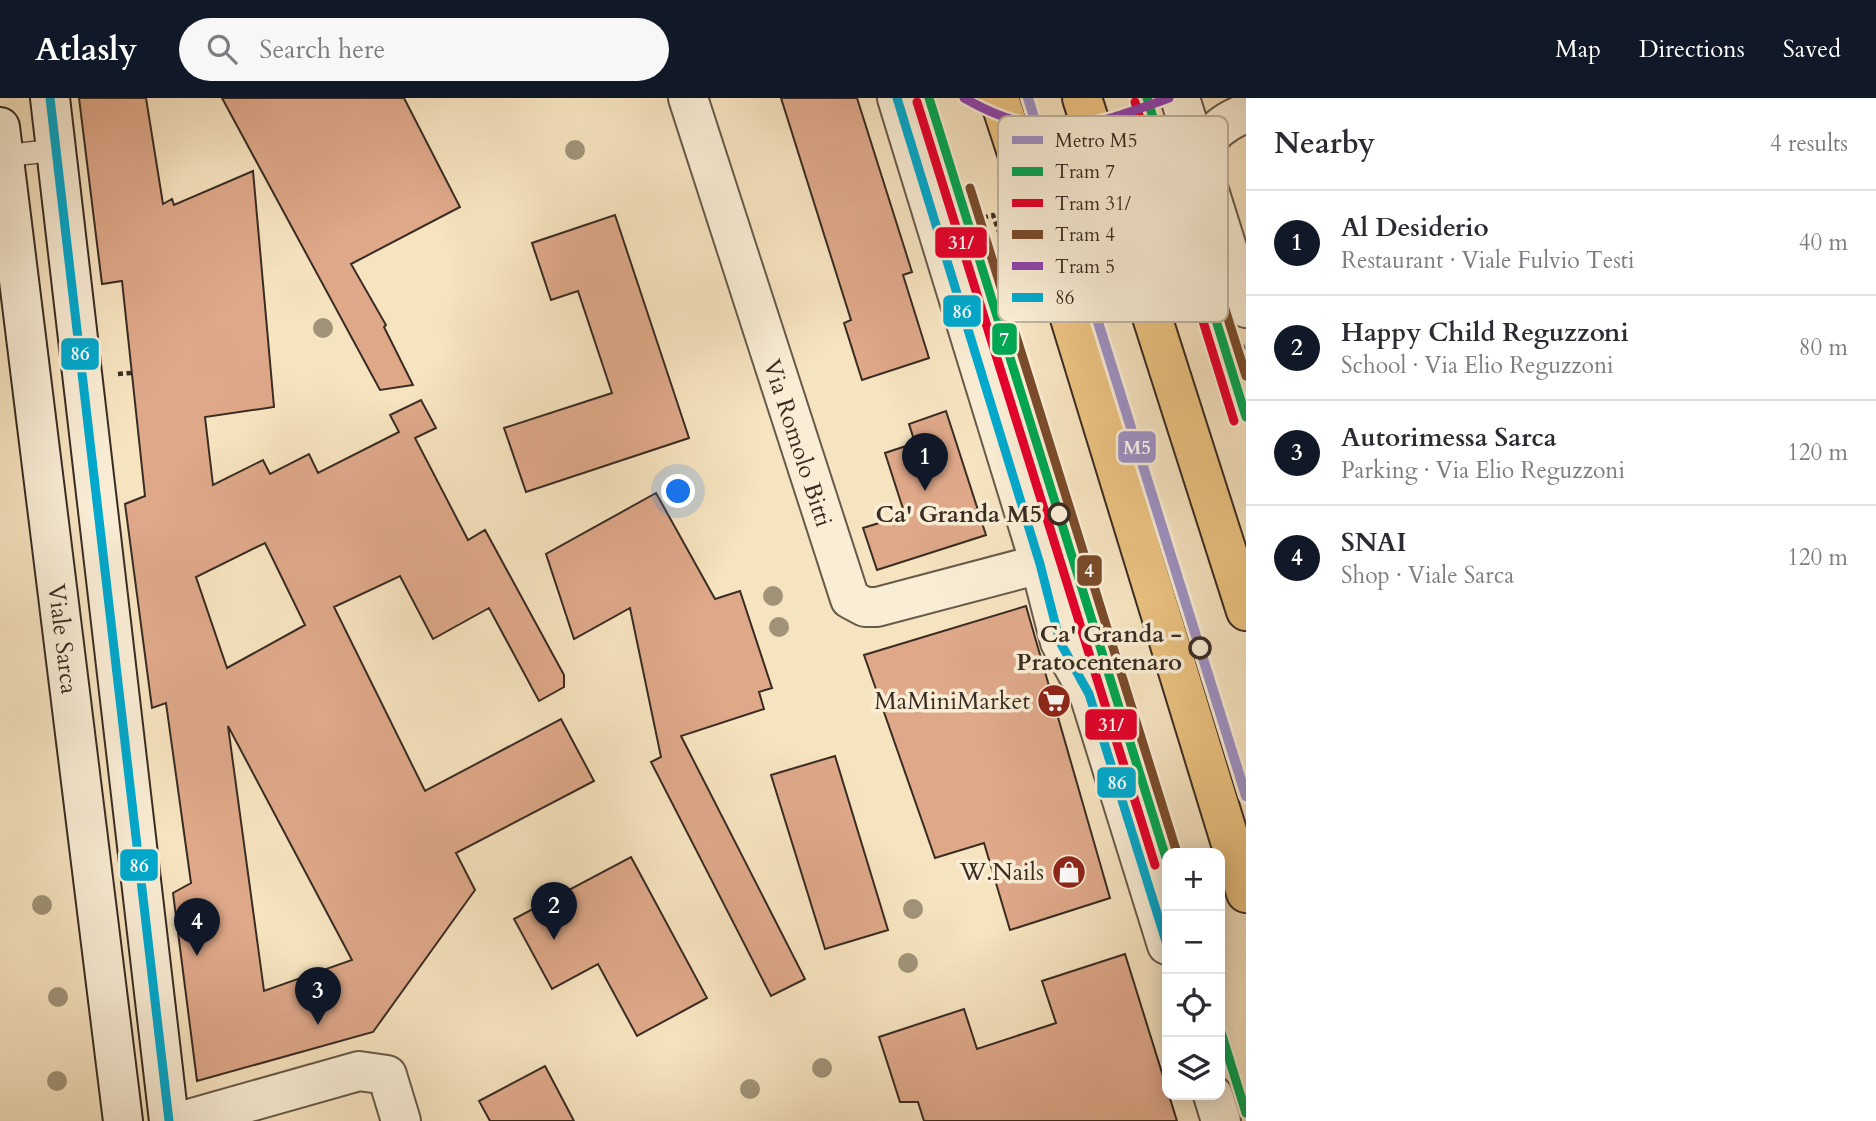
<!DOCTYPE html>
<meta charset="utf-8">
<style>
:root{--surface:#fff;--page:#f7f7f7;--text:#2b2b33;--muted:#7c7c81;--line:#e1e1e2;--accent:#111827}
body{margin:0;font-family:Cardo,serif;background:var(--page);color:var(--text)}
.controls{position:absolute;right:21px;bottom:21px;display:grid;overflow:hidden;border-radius:14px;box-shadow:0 4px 18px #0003}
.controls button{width:63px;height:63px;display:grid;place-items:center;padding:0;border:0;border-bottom:2px solid var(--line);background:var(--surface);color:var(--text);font:35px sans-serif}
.you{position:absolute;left:679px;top:394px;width:24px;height:24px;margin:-18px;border:5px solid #fff;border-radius:50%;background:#1a73e8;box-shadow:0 0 0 10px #1a73e833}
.badge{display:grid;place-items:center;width:46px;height:46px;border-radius:50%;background:var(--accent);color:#fff;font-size:23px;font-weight:700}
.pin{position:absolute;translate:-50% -58px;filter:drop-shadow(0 2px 4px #0008)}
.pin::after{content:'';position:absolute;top:37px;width:24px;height:21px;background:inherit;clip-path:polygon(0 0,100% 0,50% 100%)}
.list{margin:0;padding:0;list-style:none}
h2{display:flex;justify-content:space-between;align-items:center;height:91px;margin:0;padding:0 28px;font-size:30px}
h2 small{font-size:23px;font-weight:400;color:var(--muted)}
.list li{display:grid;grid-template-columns:46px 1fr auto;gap:21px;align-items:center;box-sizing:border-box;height:105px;padding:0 28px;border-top:2px solid var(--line)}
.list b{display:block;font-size:26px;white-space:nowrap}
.list p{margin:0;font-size:23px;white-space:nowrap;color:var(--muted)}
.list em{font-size:23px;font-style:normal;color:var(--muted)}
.icon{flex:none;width:38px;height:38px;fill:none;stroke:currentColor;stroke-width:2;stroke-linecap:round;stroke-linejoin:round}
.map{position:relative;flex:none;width:1246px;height:1023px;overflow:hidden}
header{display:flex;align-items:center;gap:42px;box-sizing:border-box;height:98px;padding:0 35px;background:var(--accent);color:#fff}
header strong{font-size:33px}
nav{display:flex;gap:38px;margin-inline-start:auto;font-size:24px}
.search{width:490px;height:63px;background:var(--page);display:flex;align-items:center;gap:18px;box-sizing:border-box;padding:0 24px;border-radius:38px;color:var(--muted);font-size:26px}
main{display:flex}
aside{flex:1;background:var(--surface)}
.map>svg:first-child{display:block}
.building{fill:#dea889;stroke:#392c23;stroke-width:2;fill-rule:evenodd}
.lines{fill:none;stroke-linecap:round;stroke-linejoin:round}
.lane-casing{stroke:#685a4a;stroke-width:24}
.street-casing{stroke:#685a4a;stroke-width:42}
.secondary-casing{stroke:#392c23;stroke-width:42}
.primary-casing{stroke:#392c23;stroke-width:42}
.path{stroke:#392c23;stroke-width:4.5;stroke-dasharray:5 3.5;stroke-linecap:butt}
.lane{stroke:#f9edd5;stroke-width:21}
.street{stroke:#f9edd5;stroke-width:38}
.secondary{stroke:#f9edd5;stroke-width:38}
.primary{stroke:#ebc280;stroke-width:38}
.bus-1-casing{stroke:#f9edd5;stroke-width:14}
.bus-1{stroke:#00a9ce;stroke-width:9}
.tram-1-casing{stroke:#f9edd5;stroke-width:14}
.tram-2-casing{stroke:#f9edd5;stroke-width:14}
.tram-3-casing{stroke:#f9edd5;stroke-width:14}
.tram-4-casing{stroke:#f9edd5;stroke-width:14}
.tram-1{stroke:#00a651;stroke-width:9}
.tram-2{stroke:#e4002b;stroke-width:9}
.tram-3{stroke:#7a4b2a;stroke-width:9}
.tram-4{stroke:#8e44ad;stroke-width:9}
.metro-1-casing{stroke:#f9edd5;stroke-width:16}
.metro-1{stroke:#9d91c5;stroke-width:10}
.tree{fill:#a09378}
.stop-dot{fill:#f9edd5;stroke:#392c23;stroke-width:3.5}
.labels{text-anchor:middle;stroke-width:7;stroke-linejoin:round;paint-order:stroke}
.street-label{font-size:24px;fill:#392c23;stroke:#f9edd5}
.stop-label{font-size:24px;font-weight:bold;fill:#392c23;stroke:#f9edd5;text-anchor:end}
.poi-label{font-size:24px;fill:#392c23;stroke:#f9edd5;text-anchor:end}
.key{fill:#f9edd5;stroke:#bfb3a0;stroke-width:2}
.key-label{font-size:19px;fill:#392c23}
.line-badge{stroke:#f9edd5;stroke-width:2.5}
.badge-label{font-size:19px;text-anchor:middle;font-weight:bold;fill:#fff}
</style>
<header>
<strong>Atlasly</strong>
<div class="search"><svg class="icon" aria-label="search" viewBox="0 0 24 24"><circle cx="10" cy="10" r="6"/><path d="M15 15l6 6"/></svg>Search here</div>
<nav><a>Map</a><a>Directions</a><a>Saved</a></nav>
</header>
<main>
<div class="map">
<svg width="1246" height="1023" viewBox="0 0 1246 1023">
<rect width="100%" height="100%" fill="#f6e3bf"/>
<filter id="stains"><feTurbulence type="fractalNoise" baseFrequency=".00286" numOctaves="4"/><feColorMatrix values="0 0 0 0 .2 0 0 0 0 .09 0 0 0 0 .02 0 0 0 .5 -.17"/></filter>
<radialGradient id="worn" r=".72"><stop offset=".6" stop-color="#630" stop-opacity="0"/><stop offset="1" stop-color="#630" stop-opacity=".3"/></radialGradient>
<path class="building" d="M79 0H146L163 106 172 101 174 107 253 73 274 309 205 319 213 387 263 362 270 376 309 356 318 375 399 334 390 317 421 302 436 330 415 340 468 442 485 432 564 577V589L539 603 489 510 433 541 400 478 334 509 425 693 561 621 594 683 456 755 475 792 373 934 197 983 173 795 191 785 166 605 152 610 125 406 145 398 122 183 102 186ZM265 445 305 527 227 570 196 479ZM228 628 352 862 264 893Z
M222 0H404L460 109 351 166 386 227 384 229 413 287 380 292Z
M781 0H857L912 174 903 177 929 260 862 282 844 225 851 222Z
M615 117 689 340 526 394 504 330 612 295 578 193 551 202 532 145Z
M946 313 986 437 877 472 863 430 905 417 885 355 915 345 909 326Z
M656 395 715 501 740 493 772 590 759 594 764 611 681 638 805 881 771 898 651 664 661 659 630 510 574 541 546 456Z
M1026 508 1110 800 1010 832 984 745 935 760 864 557Z
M835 658 888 832 825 851 771 677Z
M631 759 707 900 637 938 598 866 552 891 514 821Z
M1125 856 1177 1023H924L918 1004H900L879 939 964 911 977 951 1056 925 1042 883Z
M545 968 574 1023H490L479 1003Z"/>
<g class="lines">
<g class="lane-casing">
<path id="lane" d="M3 58 56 52"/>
</g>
<g class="street-casing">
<path id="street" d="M688 0 850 501 865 509H877L1040 466
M897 0 1040 466 1060 544 1089 596 1167 847
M1180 0 1246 210
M1199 58C1210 35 1223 24 1246 15
M1213 997 1221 1023
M182 1023 359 973 387 977 401 1023"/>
</g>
<g class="secondary-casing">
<path id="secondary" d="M50 0 169 1023
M0 29 123 1023"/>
</g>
<g class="primary-casing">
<path id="primary" d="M999 0 1054 168 1246 795
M1082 0 1246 513"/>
</g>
<path class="path" d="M1162 121 1178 115
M975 122 993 117 1002 142 1006 141
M1242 247 1246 259
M118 276 131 275"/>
<use href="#lane" class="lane"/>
<use href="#street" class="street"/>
<use href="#secondary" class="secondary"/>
<use href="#primary" class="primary"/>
<g class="bus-1-casing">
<path id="bus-1" d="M50 0 169 1023
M897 0 1040 466 1060 544 1089 596 1167 847"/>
</g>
<use href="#bus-1" class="bus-1"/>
<g class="tram-1-casing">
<path id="tram-1" d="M929 0 1167 763
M1147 0 1246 319
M1220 931 1246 1015"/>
</g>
<g class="tram-2-casing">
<path id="tram-2" d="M917 4 1155 767
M1135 4 1234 323"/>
</g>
<g class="tram-3-casing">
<path id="tram-3" d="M970 90 1177 755
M1198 125 1246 278"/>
</g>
<g class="tram-4-casing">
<path id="tram-4" d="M964 0C1045 46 1087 30 1169 0"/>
</g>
<use href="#tram-1" class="tram-1"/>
<use href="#tram-2" class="tram-2"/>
<use href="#tram-3" class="tram-3"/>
<use href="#tram-4" class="tram-4"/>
<g class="metro-1-casing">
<path id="metro-1" d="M1028 0 1246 698"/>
</g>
<use href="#metro-1" class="metro-1"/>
</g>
<g class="tree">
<circle cx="575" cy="52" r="10"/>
<circle cx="323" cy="230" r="10"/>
<circle cx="773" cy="498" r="10"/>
<circle cx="779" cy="529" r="10"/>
<circle cx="42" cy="807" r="10"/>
<circle cx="913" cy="811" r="10"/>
<circle cx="908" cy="865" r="10"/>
<circle cx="58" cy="899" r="10"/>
<circle cx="822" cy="970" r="10"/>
<circle cx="57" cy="983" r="10"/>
<circle cx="750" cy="991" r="10"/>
</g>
<defs>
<g id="supermarket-disc" transform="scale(1.75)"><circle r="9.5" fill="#8f2418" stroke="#f9edd5"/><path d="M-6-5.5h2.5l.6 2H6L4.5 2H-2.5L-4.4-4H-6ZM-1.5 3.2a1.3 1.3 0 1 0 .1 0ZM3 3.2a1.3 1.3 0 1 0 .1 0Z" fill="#fff"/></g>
<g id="shop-disc" transform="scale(1.75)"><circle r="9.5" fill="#8f2418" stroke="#f9edd5"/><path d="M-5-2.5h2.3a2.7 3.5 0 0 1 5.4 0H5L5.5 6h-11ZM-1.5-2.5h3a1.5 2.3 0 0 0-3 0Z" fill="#fff"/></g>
</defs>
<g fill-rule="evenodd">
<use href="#supermarket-disc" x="1054" y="603"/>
<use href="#shop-disc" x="1069" y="774"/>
</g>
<g class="stop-dot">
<circle cx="1059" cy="416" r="10"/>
<circle cx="1200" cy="550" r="10"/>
</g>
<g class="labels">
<g class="street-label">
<text transform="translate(798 345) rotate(72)" y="8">Via Romolo Bitti</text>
<text transform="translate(63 541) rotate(83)" y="8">Viale Sarca</text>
</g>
<g class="stop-label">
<text x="1042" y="424">Ca' Granda M5</text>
<text x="1182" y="544">Ca' Granda -<tspan x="1182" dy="28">Pratocentenaro</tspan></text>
</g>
<g class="poi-label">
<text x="1030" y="611">MaMiniMarket</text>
<text x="1044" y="782">W.Nails</text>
</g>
</g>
<rect x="998" y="18" width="230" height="206" rx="10" class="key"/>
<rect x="1012" y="38" width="31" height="8" fill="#9d91c5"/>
<rect x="1012" y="69" width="31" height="9" fill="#00a651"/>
<rect x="1012" y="101" width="31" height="8" fill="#e4002b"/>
<rect x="1012" y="132" width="31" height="9" fill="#7a4b2a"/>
<rect x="1012" y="164" width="31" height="8" fill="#8e44ad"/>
<rect x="1012" y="195" width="31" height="9" fill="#00a9ce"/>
<g class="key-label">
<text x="1055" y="49">Metro M5</text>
<text x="1055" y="80">Tram 7</text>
<text x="1055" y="112">Tram 31/</text>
<text x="1055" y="143">Tram 4</text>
<text x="1055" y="175">Tram 5</text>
<text x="1055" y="206">86</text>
</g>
<g class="line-badge">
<rect x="934" y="128" width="54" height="33" rx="7" fill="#e4002b"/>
<rect x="942" y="196" width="40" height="34" rx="7" fill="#00a9ce"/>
<rect x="991" y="224" width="27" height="34" rx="7" fill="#00a651"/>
<rect x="60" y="239" width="40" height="34" rx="7" fill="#00a9ce"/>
<rect x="1117" y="332" width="40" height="34" rx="7" fill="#9d91c5"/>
<rect x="1076" y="456" width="27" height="33" rx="7" fill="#7a4b2a"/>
<rect x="1084" y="610" width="54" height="33" rx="7" fill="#e4002b"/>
<rect x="1096" y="668" width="41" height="33" rx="7" fill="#00a9ce"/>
<rect x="119" y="750" width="40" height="34" rx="7" fill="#00a9ce"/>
</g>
<g class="badge-label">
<text x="961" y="151">31/</text>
<text x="962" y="220">86</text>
<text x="1004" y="248">7</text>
<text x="80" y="262">86</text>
<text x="1137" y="356">M5</text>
<text x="1089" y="479">4</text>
<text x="1111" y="633">31/</text>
<text x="1117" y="691">86</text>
<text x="139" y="774">86</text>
</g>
<rect width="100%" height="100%" filter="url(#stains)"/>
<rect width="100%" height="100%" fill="url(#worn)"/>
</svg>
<div class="controls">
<button>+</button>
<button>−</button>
<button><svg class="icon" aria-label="locate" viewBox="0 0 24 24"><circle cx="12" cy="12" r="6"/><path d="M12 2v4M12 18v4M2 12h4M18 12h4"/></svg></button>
<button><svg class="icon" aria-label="layers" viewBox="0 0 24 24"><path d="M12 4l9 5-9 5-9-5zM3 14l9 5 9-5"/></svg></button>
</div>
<div class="you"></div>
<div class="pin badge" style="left:925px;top:393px">1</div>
<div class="pin badge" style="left:554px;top:842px">2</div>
<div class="pin badge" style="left:318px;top:927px">3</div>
<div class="pin badge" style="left:197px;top:858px">4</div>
</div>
<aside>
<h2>Nearby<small>4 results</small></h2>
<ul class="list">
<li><span class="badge">1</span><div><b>Al Desiderio</b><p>Restaurant · Viale Fulvio Testi</p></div><em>40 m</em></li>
<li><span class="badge">2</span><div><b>Happy Child Reguzzoni</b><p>School · Via Elio Reguzzoni</p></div><em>80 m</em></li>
<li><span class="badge">3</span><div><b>Autorimessa Sarca</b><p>Parking · Via Elio Reguzzoni</p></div><em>120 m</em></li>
<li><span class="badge">4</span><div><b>SNAI</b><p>Shop · Viale Sarca</p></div><em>120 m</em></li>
</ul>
</aside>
</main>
